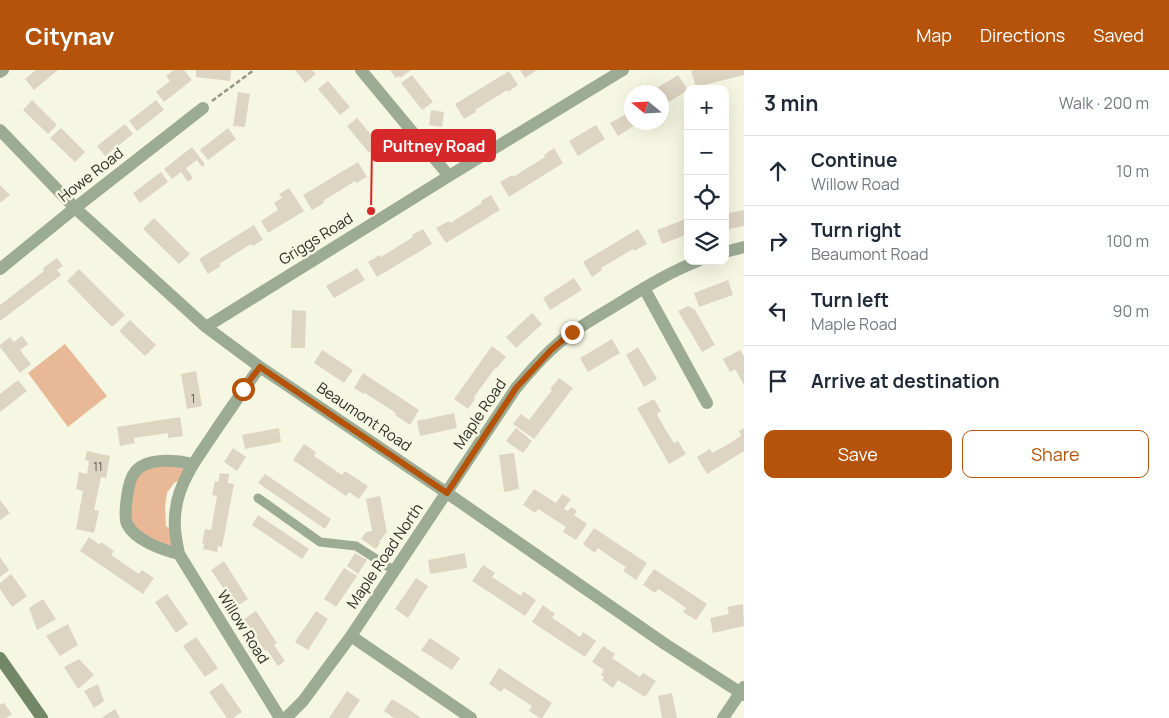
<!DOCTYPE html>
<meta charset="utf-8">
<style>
:root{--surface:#fff;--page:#f6f6f7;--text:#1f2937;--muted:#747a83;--line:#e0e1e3;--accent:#b45309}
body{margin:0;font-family:Manrope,sans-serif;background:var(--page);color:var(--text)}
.controls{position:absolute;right:15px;top:15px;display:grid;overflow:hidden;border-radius:10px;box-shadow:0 5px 20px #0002}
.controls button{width:45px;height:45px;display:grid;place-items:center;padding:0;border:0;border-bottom:1px solid var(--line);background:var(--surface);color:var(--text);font:25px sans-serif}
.compass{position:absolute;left:624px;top:15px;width:45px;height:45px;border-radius:50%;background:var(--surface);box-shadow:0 5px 20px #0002;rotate:288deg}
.stop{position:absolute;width:15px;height:15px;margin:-11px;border:4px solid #b45309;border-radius:50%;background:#fff}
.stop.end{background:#b45309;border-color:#fff;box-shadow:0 1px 5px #0008}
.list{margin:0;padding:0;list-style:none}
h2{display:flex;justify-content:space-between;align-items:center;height:65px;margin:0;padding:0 20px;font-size:21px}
h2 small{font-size:16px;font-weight:400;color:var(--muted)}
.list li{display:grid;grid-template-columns:32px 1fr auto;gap:15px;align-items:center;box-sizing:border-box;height:70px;padding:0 20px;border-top:1px solid var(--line)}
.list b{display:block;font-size:19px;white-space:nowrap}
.list p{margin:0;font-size:16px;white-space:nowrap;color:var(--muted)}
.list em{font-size:16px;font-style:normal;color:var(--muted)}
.actions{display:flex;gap:10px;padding:15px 20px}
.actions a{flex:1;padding:11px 0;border:1px solid var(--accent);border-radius:10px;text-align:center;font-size:18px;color:var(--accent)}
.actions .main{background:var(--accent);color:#fff}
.icon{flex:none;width:28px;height:28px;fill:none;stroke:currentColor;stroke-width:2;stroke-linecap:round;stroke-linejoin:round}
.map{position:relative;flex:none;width:744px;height:648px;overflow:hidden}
header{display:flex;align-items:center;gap:30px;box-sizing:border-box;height:70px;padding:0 25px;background:var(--accent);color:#fff}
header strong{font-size:24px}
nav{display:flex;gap:28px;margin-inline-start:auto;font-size:18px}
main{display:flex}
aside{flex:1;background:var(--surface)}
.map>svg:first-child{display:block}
.green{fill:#e9b997}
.building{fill:#ded4c2}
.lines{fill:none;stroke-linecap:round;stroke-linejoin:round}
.path{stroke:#969788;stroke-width:2.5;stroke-dasharray:5 2.5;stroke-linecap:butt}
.lane{stroke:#9cab94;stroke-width:9}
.street{stroke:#9cab94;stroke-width:12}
.secondary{stroke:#728766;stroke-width:12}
.route{stroke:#b45309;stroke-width:6}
.labels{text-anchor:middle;stroke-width:5;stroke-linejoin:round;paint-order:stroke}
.number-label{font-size:12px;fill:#5a584d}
.street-label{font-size:15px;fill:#2e2e26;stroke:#f6f7e2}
.leader{fill:none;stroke:#d62828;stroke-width:2}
.callout-dot{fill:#d62828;stroke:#f6f7e2;stroke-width:2}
.callout{fill:#d62828;stroke:#d62828;stroke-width:2}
.callout-label{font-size:16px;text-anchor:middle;font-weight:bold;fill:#fff}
</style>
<header>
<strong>Citynav</strong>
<nav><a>Map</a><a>Directions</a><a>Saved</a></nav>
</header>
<main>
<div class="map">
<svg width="744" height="648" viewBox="0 0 744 648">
<rect width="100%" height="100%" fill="#f6f7e2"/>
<path class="green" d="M65 274 107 326 68 357 28 303Z
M193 394 187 406 174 413 167 423 165 436 166 456 174 461 179 484 132 462 125 437 142 395Z"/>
<path class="building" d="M36 0H58L34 20 25 9Z
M174 0H184L192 10 164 32 156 22 170 11 166 6Z
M196 0H231L230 11 196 7Z
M295 0H312L316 4 305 13Z
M390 0H411L400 8 399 6 396 8Z
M520 0H537L525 8Z
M693 0H744V5L696 17 691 1Z
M509 1 518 15 508 22 507 20 475 40 476 42 464 49 455 34Z
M412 5 433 32 422 40 401 13Z
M678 5 688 20 662 36V22H653L652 21Z
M328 11 350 37 340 45 318 19Z
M238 22 250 24 245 57 233 56Z
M32 30 57 55 48 64 23 40Z
M156 30 164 40 137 61 129 51Z
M431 40 444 42 442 57 429 55Z
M632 41V52H640L618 66 610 53Z
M357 48 379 74 369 83 347 56Z
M125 54 133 64 105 86 97 76Z
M596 55 605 69 578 86 569 71Z
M61 58 85 82 75 92 50 68Z
M228 58 236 69 208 90 200 80Z
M192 77 205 94 202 97 197 90 186 98 193 108 188 112 181 102 172 109 164 99Z
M554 78 563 93 509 127 500 112 512 105 513 107 545 87 544 85Z
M358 92 367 107 356 113 355 111 323 131 324 133 312 140 303 125Z
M161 102 168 112 140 133 133 123Z
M0 115 10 125 0 133Z
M289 118 304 141 268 163 261 151 278 140 274 133 282 128 279 124Z
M491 125 500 140 446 173 436 158 449 151 450 153 482 133 481 131Z
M744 140V156L725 160V144Z
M154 148 190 184 179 194 143 159Z
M688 148V164L662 174 657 160Z
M254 155 263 170 252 176 251 174 219 194 221 196 208 204 199 189Z
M423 159 432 174 377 207 368 192 380 185 381 187 413 167 412 165Z
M638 159 647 174 634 181 633 179 601 198 602 200 592 207 583 192Z
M57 188 63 196 57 200 61 205 0 251V235L44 201 43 198Z
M357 198 365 210 334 228 326 216Z
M79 199 125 245 112 257 67 211Z
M574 208 582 220 550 240 543 228Z
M728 210 733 225 699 237 694 223Z
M688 236 695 240 715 275 702 282 678 241Z
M292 240 306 241 305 278H291Z
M532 243 542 254 516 278 506 267Z
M130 250 156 275 145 286 119 261Z
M22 266 28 274 20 280 31 294 20 303 0 277V275L10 267 14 272Z
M612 269 620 283 588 302 580 288Z
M492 276 506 287 497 298 496 297 474 327 475 329 468 339 454 329Z
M638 277 657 309 644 317 626 285Z
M322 280 353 300 344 313 314 293Z
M740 280 744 286V315L735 299 730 302 723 289Z
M196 301 202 336 187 339 181 304Z
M363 303 419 340 410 355 395 345 396 343 365 323 364 324 354 318Z
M559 308 573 318 534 369 513 354 521 344 529 350 552 320 550 319Z
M18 310 27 321 0 342V324Z
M654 329 661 341 657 344 665 359 674 373 678 371 686 384 669 394 637 338Z
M454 343 457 358 420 366 417 351Z
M180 347 183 366 168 368V363L134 368 135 373 120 376 117 357Z
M279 358 281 372 245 379 242 365Z
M516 358 532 371 523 383 506 371Z
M744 358V381L707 404 697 387 710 379 712 383 727 375 741 366 739 361Z
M304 374 316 382 314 386 342 405 345 401 368 416 359 429 349 422 346 426 293 390Z
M233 378 246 387 237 401 224 392Z
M87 381 110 386 106 408 101 407 94 440 99 441 94 463 76 459 83 421 76 419 79 402 87 404 89 391 85 390Z
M514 383 519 419 504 422 499 385Z
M220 403 229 404 228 413 234 414 222 477 218 476 217 482 203 479 204 474 202 473 205 459 211 460 217 426 212 425 215 411 218 412Z
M265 404 331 449 325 459 258 413Z
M534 419 556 433 562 424 571 429 564 439 568 441 571 437 577 441 574 445 587 454 576 470 563 462 566 457 538 439 535 443 523 435Z
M380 426 387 462 386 463 379 472 380 473 376 479 361 469 366 462 372 461 366 429Z
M0 430 10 443 0 450Z
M258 445 309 479 302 489 252 455Z
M594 458 647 493 636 510 623 501 626 497 612 488 598 478 595 483 583 474Z
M89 467 100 475 101 472 114 481 111 485 139 504 142 500 154 508 143 524 80 481Z
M355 483 367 490 358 504 347 496Z
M465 483 467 498 430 504 428 490Z
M0 487 9 500 0 507Z
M224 491 248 529 236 537 211 500Z
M483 495 495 503 492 507 521 526 523 521 536 530 525 546 472 511Z
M344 498 357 506 336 537 324 529Z
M654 499 707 534 696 550 683 542 686 538 672 528 658 519 655 523 643 515Z
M11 504 27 526 12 537 0 519V513Z
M416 508 428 516 408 548 395 539Z
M167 524 188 554 176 563 155 532Z
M43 529 56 549 37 560 29 538Z
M743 534 744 556 713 563 710 548 729 544 727 537Z
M543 535 555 544 552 548 566 557 580 567 583 562 596 571 585 587 532 552Z
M256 541 277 573 274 575 285 591 278 596 267 580 265 581 244 549Z
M316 541 328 549 308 580 295 572Z
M68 554 78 575 60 586 46 566Z
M196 567 218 598 205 607 183 576Z
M430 568 460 588 452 600 421 580Z
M603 576 615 584 612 588 640 607 643 603 656 611 645 627 618 610 613 618 602 610 604 607 601 605 604 600 592 592Z
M79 589 94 605 78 619 64 597Z
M499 598 552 633 542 648H540L529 641 532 636 504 618 501 622 489 614Z
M222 613 242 642 233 648H227L209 622Z
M98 614 104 631 94 638 84 621Z
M347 621 360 630 348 648H329Z
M672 623 677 648H662L658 626Z
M392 629 408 639 421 648H394L384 641Z
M4 633 12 644 6 648H0V634Z
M115 639 120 648H101Z"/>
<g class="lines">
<path class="path" d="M212 31 254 0"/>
<path class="lane" d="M258 428 320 472 356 476 395 501"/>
<path class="street" d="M361 0 449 106
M0 2 3 0
M0 60 75 138 206 257 260 297 447 423 665 574 744 625
M725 182 744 177
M0 199 75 138 203 38
M644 218 707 333
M206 257 449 106 623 0
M260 297C245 317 232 337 218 357 202 382 180 408 176 438 173 454 176 469 179 484L280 648
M179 484C162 480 135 470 127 454 124 446 126 435 127 427 128 419 130 408 135 402 146 387 177 390 193 394
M351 566 471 648
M286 648 303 631 351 566 516 318C533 298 551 277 573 262 590 250 609 240 626 229 649 215 672 201 698 191
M723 648 744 617"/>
<path class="secondary" d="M0 588 42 648"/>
</g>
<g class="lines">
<path class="route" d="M243 319 260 297 447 423 516 318 551 280 572 262"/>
</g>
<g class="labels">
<g class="number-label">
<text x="193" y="333">1</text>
<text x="98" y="401">11</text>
</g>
<g class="street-label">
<text transform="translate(91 105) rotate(-38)" y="5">Howe Road</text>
<text transform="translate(316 169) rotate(-32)" y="5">Griggs Road</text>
<text transform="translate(480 344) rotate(-56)" y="5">Maple Road</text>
<text transform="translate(364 347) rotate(34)" y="5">Beaumont Road</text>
<text transform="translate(385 486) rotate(-56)" y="5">Maple Road North</text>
<text transform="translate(243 557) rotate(58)" y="5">Willow Road</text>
</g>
</g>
<path class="leader" d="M371 141L372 76"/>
<circle class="callout-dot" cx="371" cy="141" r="5"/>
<rect class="callout" x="372" y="60" width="123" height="31" rx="5"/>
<g class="callout-label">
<text x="434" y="82">Pultney Road</text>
</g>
</svg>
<div class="controls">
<button>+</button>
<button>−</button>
<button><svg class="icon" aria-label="locate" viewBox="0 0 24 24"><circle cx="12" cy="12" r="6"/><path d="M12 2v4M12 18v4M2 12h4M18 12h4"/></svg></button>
<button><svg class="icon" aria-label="layers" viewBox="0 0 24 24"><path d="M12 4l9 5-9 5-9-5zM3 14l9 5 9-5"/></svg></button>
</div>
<svg class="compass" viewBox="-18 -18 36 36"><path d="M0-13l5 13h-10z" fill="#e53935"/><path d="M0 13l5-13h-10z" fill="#747a83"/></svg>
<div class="stop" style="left:243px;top:319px"></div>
<div class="stop end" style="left:572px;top:262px"></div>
</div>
<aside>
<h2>3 min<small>Walk · 200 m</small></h2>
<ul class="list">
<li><svg class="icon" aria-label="ahead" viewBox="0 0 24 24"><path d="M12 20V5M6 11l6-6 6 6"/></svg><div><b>Continue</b><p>Willow Road</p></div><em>10 m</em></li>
<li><svg class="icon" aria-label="right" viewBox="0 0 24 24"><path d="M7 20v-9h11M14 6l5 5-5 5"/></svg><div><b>Turn right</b><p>Beaumont Road</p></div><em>100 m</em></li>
<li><svg class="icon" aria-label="left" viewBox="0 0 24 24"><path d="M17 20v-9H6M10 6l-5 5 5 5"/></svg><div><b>Turn left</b><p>Maple Road</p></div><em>90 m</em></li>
<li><svg class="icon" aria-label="arrive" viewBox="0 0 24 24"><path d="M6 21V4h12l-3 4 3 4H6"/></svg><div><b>Arrive at destination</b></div></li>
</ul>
<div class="actions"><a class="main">Save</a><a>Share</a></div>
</aside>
</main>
